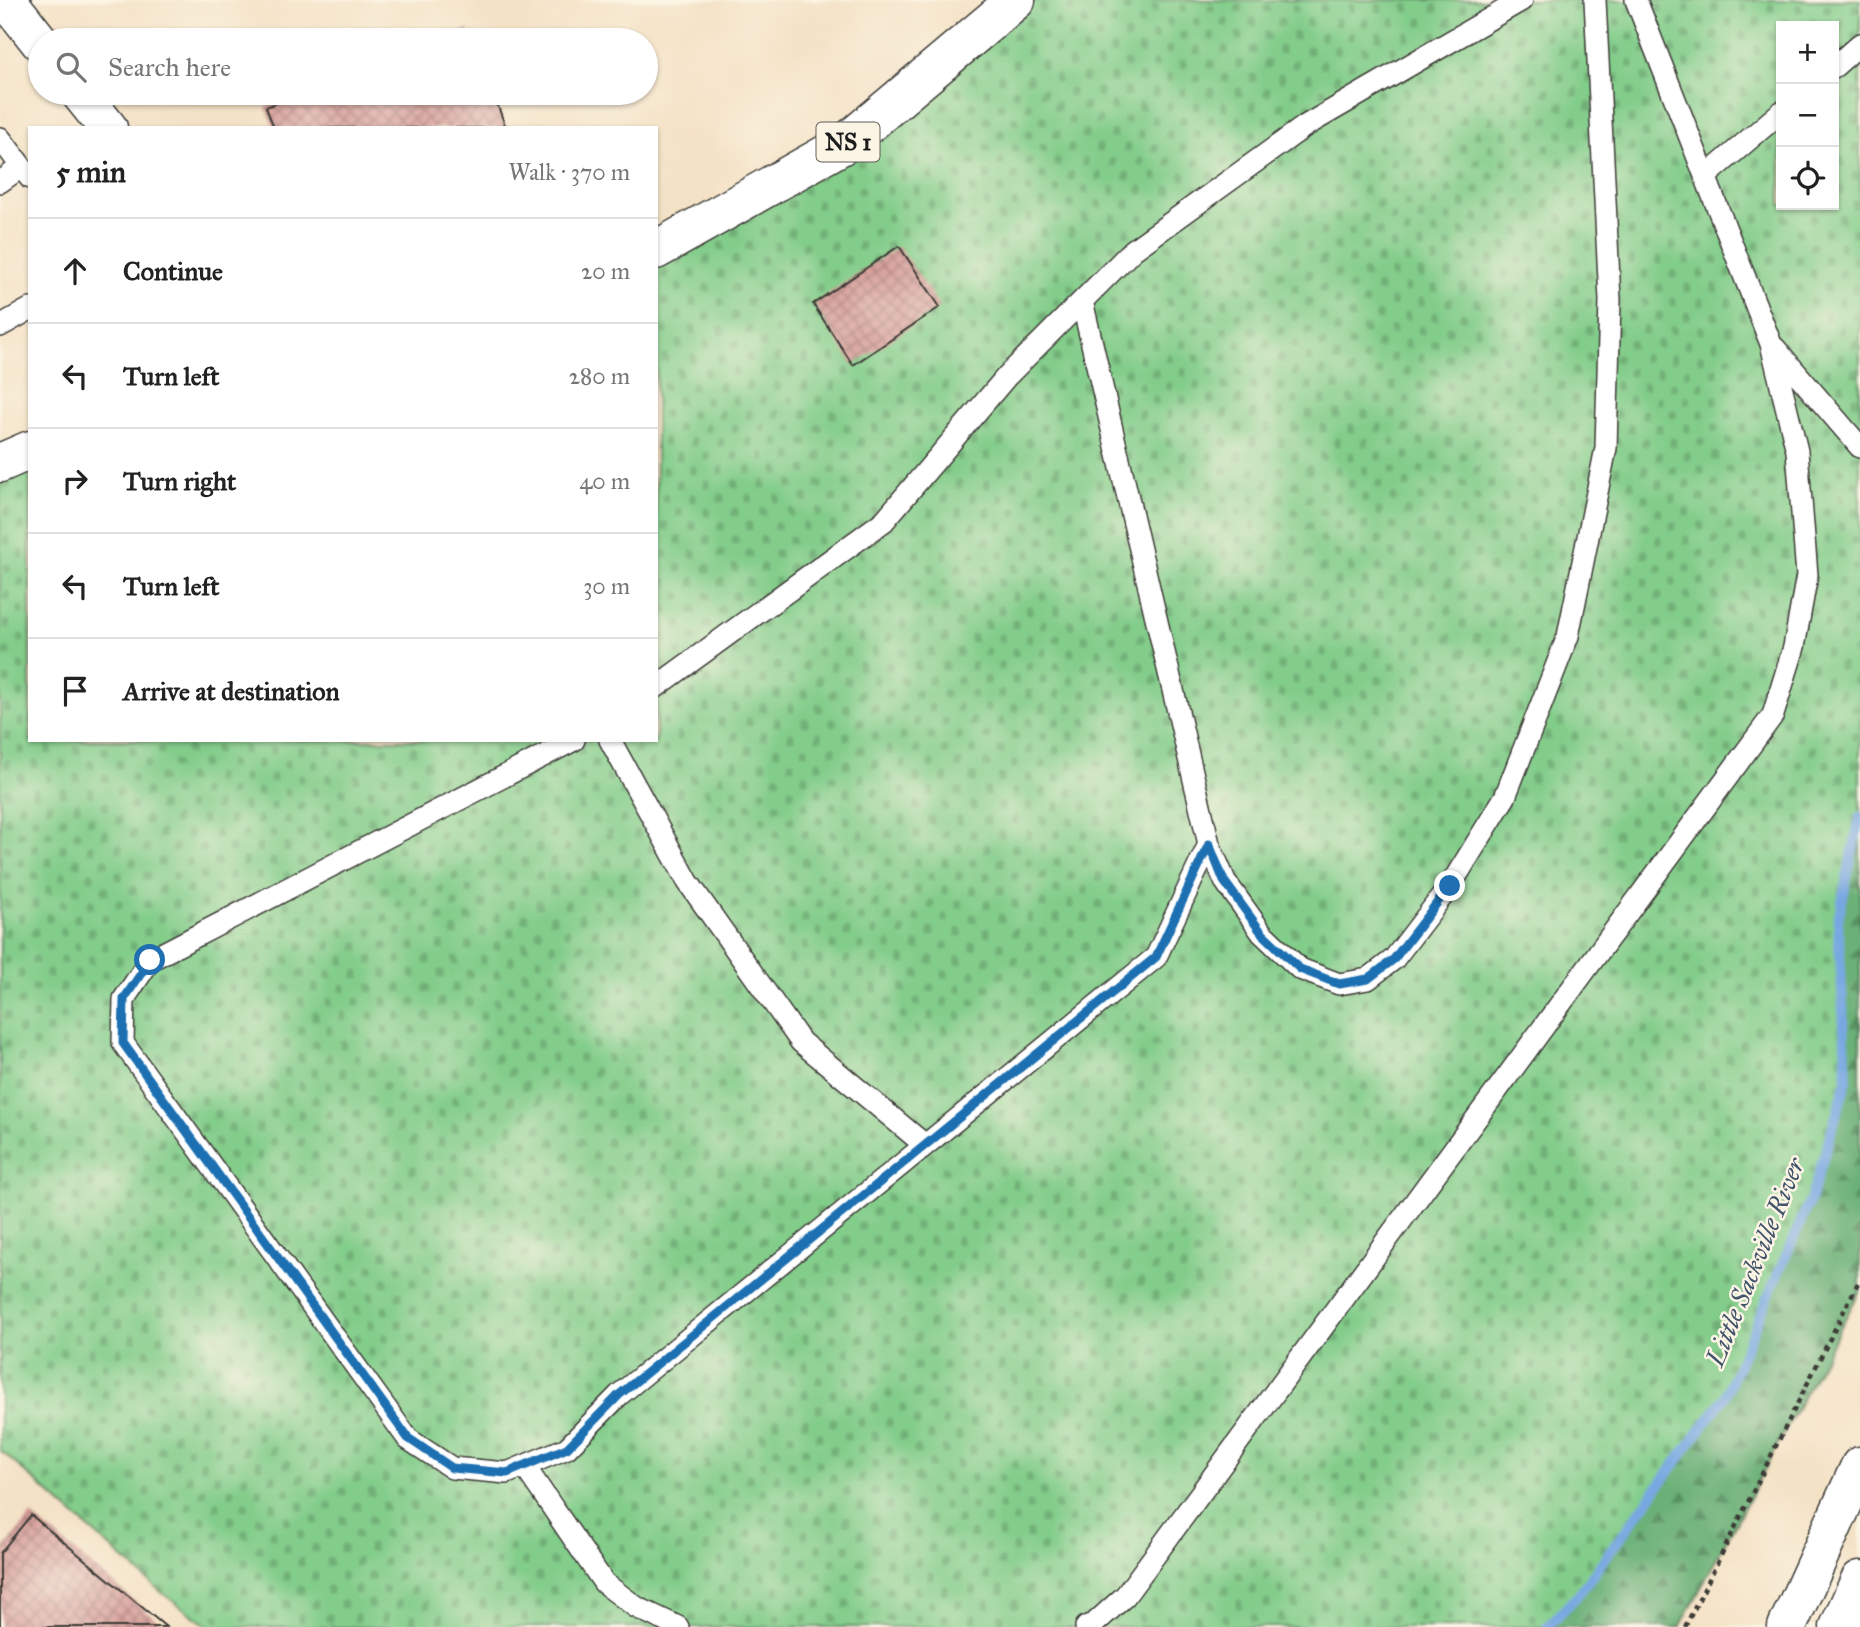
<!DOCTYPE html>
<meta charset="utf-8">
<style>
:root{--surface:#fff;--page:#f2f2f2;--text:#222;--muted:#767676;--line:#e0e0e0}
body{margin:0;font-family:"IM FELL Great Primer",serif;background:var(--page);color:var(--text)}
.controls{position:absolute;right:21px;top:21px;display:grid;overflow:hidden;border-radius:0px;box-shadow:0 2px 5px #0004}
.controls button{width:63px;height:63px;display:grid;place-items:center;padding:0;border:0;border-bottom:2px solid var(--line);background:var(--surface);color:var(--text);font:35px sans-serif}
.stop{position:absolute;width:21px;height:21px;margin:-16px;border:5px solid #1f6fb2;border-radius:50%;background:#fff}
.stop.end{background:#1f6fb2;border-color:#fff;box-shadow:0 2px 7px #0008}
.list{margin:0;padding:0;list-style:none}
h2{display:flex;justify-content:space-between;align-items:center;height:91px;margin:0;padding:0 28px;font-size:30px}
h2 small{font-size:23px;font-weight:400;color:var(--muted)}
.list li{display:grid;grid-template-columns:46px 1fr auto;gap:21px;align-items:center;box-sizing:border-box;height:105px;padding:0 28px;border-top:2px solid var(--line)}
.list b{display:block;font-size:26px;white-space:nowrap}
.list em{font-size:23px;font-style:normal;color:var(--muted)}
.icon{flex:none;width:38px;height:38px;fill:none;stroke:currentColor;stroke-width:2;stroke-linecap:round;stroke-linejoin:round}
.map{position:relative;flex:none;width:1860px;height:1627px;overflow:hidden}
.search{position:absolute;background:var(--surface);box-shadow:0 2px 5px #0004;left:28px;top:28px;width:630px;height:77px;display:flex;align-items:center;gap:18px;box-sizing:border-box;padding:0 24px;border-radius:38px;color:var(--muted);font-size:26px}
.panel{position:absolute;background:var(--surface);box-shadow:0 2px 5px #0004;left:28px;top:126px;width:630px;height:616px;border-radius:0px}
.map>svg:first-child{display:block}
.forest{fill:url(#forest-firs);stroke:#43664a;stroke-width:2}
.cemetery{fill:url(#cemetery-stones);stroke:#507454;stroke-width:2;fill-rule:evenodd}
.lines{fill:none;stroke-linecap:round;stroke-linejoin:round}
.stream{stroke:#78a8e2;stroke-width:10}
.building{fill:url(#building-cross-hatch)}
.service-casing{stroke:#3c3a36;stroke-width:24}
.minor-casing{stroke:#3c3a36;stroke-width:41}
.primary-casing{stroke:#3c3a36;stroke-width:41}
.motorway-casing{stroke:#3c3a36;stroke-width:41}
.path{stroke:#3c3a36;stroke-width:4.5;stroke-dasharray:5 5;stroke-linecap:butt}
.service{stroke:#fff;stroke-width:21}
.minor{stroke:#fff;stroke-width:38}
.primary{stroke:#fff;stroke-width:38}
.motorway{stroke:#fff;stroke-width:38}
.route{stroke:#1f6fb2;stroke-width:9}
.labels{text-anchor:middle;stroke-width:5;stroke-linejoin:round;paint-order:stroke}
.shield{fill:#fcf5e5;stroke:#5f5d58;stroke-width:2}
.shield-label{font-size:23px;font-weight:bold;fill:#1c1c1c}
.water-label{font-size:26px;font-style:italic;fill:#41546b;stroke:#fcf5e5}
</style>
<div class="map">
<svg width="1860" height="1627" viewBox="0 0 1860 1627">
<defs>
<pattern id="forest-firs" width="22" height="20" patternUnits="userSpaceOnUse" patternTransform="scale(1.75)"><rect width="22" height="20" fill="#6ab077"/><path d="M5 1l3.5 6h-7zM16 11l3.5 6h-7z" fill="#568e61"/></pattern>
<pattern id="cemetery-stones" width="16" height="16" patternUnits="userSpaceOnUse" patternTransform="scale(1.75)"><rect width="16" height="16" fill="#83cd8b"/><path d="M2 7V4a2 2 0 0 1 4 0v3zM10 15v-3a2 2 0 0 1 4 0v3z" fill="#71af77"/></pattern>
<pattern id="building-cross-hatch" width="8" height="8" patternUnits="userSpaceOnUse" patternTransform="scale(1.75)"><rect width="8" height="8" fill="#d59b98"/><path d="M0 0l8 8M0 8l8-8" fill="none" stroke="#ac7e7b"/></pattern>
</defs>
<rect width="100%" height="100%" fill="#fcf5e5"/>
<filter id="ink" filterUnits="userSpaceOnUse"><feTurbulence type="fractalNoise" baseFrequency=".0143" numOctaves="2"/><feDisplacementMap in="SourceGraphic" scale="14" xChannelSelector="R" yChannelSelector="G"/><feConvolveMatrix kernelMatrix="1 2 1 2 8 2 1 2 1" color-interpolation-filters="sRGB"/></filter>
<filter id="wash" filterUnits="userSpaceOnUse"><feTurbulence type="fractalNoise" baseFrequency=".00686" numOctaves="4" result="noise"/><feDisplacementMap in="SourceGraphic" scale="28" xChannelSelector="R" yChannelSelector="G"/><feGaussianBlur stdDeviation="1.57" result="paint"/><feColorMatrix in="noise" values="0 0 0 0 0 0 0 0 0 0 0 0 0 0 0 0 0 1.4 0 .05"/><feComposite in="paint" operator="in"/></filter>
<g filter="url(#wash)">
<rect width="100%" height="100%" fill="#f4e2c6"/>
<path class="forest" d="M1860 817V1291L1680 1627H1547L1577 1596 1724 1398 1811 1198 1846 1080 1838 920Z"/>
<path class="cemetery" d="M1016 0H1860V817L1838 920 1847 1080 1811 1198 1724 1398 1577 1596 1547 1627H209L161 1592 0 1450V463L30 450V740H656V250L846 143ZM1781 26H1834V205H1781Z"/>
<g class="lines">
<path class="stream" d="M1547 1627 1577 1596 1724 1398 1811 1198 1847 1080 1838 920 1860 817"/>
</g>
<g id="blocks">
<path class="building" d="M468 29 472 40H440Z
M303 93H493L506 128H274L266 107Z
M899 246 940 307 853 365 813 304Z
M31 1515 166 1627H0V1553Z"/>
</g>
</g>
<g filter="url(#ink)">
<use href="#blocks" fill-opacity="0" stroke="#3c3a36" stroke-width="2"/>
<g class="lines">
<g class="service-casing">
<path id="service" d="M1834 67 1860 44
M0 138 30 178
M1705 177 1781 112
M0 182 21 167
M1082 301 1209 844 1225 881 1262 933 1300 969 1339 984 1368 979 1394 959 1450 886 1505 797 1568 636 1606 448 1610 300 1595 0
M0 326 30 309
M1775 348 1860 447
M656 687 884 521 1007 376 1133 250 1305 126 1522 0
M574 740 150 960 124 999 123 1043 408 1439 452 1468 507 1473 567 1448 619 1395 1156 957 1209 844
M610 740 688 882 801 1042 925 1145
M525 1467 604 1583 636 1607 678 1627
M1086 1627 1094 1624 1125 1596 1773 715 1794 647 1807 575 1797 451 1771 344 1636 0"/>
</g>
<g class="minor-casing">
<path id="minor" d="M7 0 40 42
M80 93 108 128"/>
</g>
<g class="primary-casing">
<path id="primary" d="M656 250 846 143 1016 0
M0 463 30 450"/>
</g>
<g class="motorway-casing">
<path id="motorway" d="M1787 1627 1860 1466
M1839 1627 1860 1580"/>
</g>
<path class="path" d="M1685 1627 1860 1279"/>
<use href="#service" class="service"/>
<use href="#minor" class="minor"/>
<use href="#primary" class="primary"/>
<use href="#motorway" class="motorway"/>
</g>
</g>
<g class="lines" filter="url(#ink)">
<path class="route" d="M150 960 124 999 123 1043 408 1438 452 1468 507 1473 567 1448 619 1395 1156 957 1209 844 1224 881 1262 933 1300 969 1339 984 1368 979 1394 959 1450 886"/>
</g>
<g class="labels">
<rect class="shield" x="816.5" y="122.5" width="63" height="39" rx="5"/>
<g class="shield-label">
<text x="848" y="150">NS 1</text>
</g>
<g class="water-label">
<text transform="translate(1755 1262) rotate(-68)" y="9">Little Sackville River</text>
</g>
</g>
</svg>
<div class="controls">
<button>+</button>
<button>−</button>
<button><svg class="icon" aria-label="locate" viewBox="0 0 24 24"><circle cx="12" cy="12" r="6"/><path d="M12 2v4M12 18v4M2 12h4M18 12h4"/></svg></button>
</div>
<div class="stop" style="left:150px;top:960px"></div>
<div class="stop end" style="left:1450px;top:886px"></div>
<div class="search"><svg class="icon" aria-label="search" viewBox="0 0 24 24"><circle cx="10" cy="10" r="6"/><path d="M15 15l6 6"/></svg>Search here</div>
<section class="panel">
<h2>5 min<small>Walk · 370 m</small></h2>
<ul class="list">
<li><svg class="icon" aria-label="ahead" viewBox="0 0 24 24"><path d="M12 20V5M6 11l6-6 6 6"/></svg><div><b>Continue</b></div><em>20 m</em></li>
<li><svg class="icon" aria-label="left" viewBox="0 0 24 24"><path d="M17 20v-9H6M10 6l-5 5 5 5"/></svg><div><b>Turn left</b></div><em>280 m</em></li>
<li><svg class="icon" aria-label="right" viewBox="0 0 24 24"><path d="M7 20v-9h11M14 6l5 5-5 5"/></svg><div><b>Turn right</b></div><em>40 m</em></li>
<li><svg class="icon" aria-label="left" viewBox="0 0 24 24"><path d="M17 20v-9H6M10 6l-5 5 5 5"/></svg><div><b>Turn left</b></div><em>30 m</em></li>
<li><svg class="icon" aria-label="arrive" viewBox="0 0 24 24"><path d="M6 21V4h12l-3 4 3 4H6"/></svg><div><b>Arrive at destination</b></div></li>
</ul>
</section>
</div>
